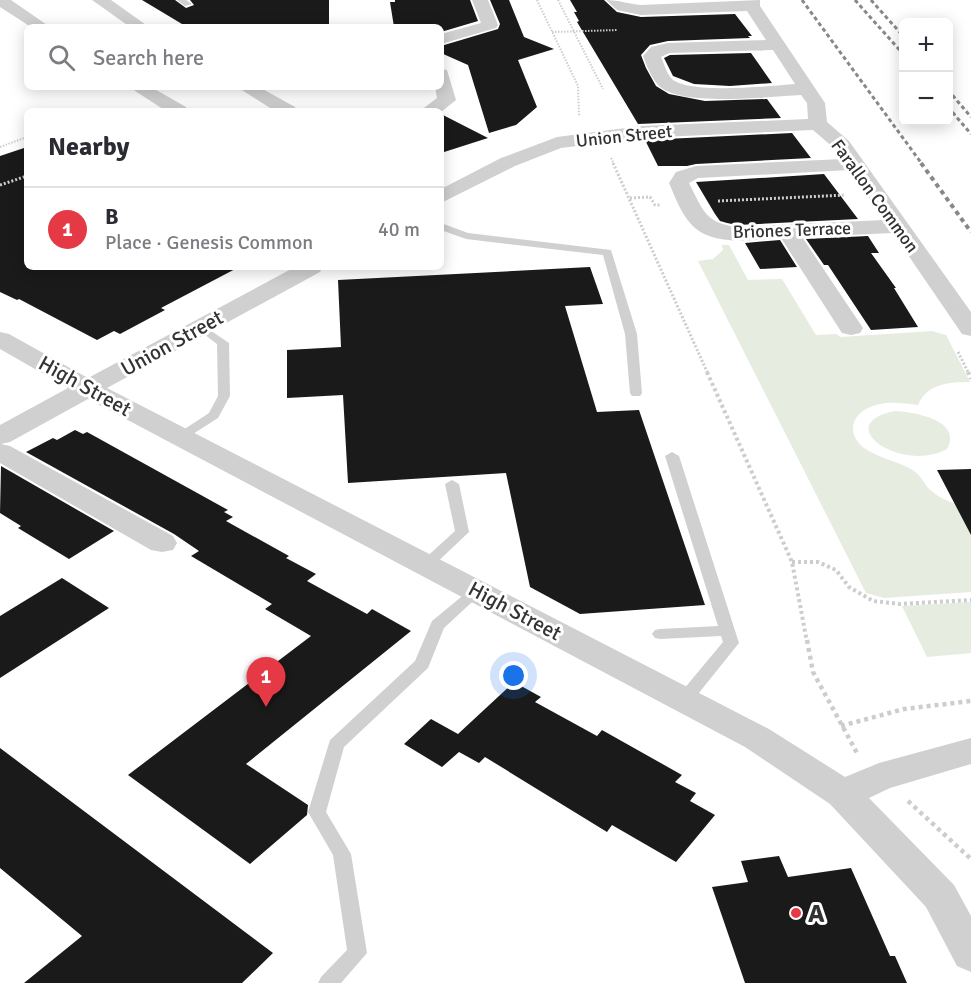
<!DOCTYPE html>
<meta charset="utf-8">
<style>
:root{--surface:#fff;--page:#f7f7f7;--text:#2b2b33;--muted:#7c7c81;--line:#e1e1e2;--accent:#e63946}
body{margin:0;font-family:Signika,sans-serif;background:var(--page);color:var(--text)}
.controls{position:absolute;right:18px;top:18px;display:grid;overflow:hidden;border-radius:9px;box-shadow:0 3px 15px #0003}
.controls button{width:54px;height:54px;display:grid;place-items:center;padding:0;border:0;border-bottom:2px solid var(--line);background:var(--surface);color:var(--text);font:30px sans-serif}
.you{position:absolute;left:514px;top:676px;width:21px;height:21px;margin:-15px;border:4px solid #fff;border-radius:50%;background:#1a73e8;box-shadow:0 0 0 9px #1a73e833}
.badge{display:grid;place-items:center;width:39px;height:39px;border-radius:50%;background:var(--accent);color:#fff;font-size:20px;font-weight:700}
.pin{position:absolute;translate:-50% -50px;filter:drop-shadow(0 2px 3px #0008)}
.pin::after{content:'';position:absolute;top:32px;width:21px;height:18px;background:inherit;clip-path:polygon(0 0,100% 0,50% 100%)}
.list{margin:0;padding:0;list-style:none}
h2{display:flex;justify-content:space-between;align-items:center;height:78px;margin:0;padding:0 24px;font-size:26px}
h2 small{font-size:20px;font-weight:400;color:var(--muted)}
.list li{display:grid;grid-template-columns:39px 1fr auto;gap:18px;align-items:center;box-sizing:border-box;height:84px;padding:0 24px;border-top:2px solid var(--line)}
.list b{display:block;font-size:22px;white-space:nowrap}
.list p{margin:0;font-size:20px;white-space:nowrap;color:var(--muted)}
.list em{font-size:20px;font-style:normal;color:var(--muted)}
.icon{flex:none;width:33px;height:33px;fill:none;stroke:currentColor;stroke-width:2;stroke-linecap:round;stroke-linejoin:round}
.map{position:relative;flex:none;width:971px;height:983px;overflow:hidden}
.search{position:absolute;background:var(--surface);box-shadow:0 3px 15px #0003;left:24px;top:24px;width:420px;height:66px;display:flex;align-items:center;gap:15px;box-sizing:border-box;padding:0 21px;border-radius:9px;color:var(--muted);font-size:22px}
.panel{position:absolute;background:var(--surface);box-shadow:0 3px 15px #0003;left:24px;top:108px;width:420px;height:162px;border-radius:9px}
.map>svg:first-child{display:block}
.green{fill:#e6ecdf}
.building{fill:#1a1a1a}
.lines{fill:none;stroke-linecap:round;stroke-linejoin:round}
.path-far3{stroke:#cdcdcd;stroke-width:2;stroke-dasharray:1.5 1.5;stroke-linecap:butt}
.path-far2{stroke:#cdcdcd;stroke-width:3;stroke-dasharray:2 2;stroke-linecap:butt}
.path-far1{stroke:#cdcdcd;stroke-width:4;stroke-dasharray:3 3;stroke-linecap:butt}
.path{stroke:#cdcdcd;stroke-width:4.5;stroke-dasharray:4 4;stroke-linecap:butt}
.service{fill:#d0d0d0;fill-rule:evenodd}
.minor{fill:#d0d0d0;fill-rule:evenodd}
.rail-far1{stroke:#888;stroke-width:3;stroke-dasharray:4 3;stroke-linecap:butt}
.rail{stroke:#888;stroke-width:4;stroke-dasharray:4.5 4;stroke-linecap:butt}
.poi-dot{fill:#e63946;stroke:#fff;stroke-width:2}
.labels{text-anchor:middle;stroke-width:6;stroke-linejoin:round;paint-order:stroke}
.far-street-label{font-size:18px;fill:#333;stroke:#fff}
.street-label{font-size:21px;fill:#333;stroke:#fff}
.near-poi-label{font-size:26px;font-weight:bold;fill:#333;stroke:#fff;text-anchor:start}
</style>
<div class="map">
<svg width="971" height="983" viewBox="0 0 971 983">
<rect width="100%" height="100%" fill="#fff"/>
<path class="green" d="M722 245H729L748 280 782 279 816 335 836 334 841 337 932 331 946 335 970 382C948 382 927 384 918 405 904 403 890 401 876 405 853 411 844 432 864 448 880 459 899 461 914 471 921 476 924 483 929 489 940 499 956 506 971 506V592L884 598 866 593 698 261 713 259 723 250Z
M895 411C914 412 963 420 947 449 902 474 829 424 895 411Z
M971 602V653L927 657 902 606Z"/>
<path class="building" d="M142 0H175L186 8 194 5 190 0H329V27H187Z
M395 0H470L478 21 441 32V27H394L390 2H395Z
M490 0H509L524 37 554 49 518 60 537 107 516 125 489 133 468 65 441 53V46L498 29 500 24Z
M570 0H604L617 12 641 17 735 14 752 36H748L750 38 668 41 650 45 641 55 646 68 656 86 669 94 705 101 767 99 781 118 638 124 577 22 579 21 574 12H577Z
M751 53 772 83 730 86 694 84 673 76 664 58 670 55Z
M441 114 488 138 441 153Z
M792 133 811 158 696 164 687 166H658L645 140Z
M27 147V267H239L161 308 165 310 120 334 114 331 97 340 19 299 17 300 0 292V156Z
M824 174 858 219 737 225 727 223 720 221 715 214 696 182Z
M868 236 879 253H871L896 288H894L918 327 871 330 828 265H824L806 239Z
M780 240 797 267 760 269 745 243Z
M590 267 603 304 565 306 597 412 639 410 705 605 580 614 530 587 506 473 348 483 343 395 287 398V350L341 347 338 280Z
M75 430 83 434 87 432 228 510 224 512 233 517 226 521 289 556 286 558 316 574 307 581 367 614 372 609 411 631 246 764 308 805 307 815 250 864 128 775 311 636 265 609 272 604 191 556 199 551 174 534 26 452 53 438 57 440Z
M1 466 114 531 69 559 18 528 21 526 0 513Z
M971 469V535L937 470Z
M62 578 109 608 0 678V616Z
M514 682 541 697 535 702 597 736 602 730 682 775 675 782 696 793 690 801 715 815 676 862 612 825 607 832 485 757 479 763 459 752 442 767 404 744 431 719 458 734Z
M0 748 273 953 242 983H24L82 936 0 868Z
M779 856 788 877 851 868 890 956H895L907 983H745L712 887 748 882 741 861Z"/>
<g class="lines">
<path class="path-far3" d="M537 0 578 86 579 116
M558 0 603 89
M552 32 618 30
M0 147 27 137
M611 158 614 164"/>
<path class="path-far2" d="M613 163 708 374
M0 185 27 176
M630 198 650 197 655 205H660
M718 201 846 195
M958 352 969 374"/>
<path class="path-far1" d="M707 372 792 562 807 642
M968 372 971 379
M792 562H818L836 570 849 587 873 601 900 604 971 600"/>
<path class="path" d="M807 640 813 672 857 753
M841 726 904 709 971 701
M908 801 971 859"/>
<path class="service" d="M177 0H186L192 4 185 6Z
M441 223 468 233 611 250 637 334 642 393 640 396H632L630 393 625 334 603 255 466 239 441 230Z
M201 324 229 343 230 396 218 418 182 441 177 440 176 437 177 434 209 413 218 396 217 344 197 329 195 327Z
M672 452 679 456 739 643 690 704 684 706 678 704 676 700 678 696 723 642 721 636 660 639 655 638 652 634 655 630 660 629 718 626 665 456Z
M452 480 459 484 469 532 431 568H421L419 565 421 562 455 531 445 484Z
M477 586 484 591 444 628 428 668 344 747 326 812 351 854 367 953 341 983H318L321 977 347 950 333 855 308 812 330 740 415 661 432 621 472 588Z"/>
<path class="minor" d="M0 0H11L50 27H31L0 7Z
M92 0H111L149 27H130Z
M472 0H488L498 25 496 28 441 44V34L481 23Z
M606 0C619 0 628 4 641 5L760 0V6L825 103 827 122 849 141 971 312V336L962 334 893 233 802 237 863 328 860 333 851 335 842 333 781 238C754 240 711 247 691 224 681 213 675 197 669 183L676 172 696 166 842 159 835 149 813 130 641 138 561 148 515 166 441 203V189L501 158 557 137 641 126 808 119 807 103 801 95C771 96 680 108 658 85 651 77 647 66 643 56L651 47 668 43 766 40 747 11 641 15 617 10ZM773 50 795 84C771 86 686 95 671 78 666 72 664 63 661 57L669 53ZM850 170 884 220 737 227C705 223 703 210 689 183L698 178Z
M441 69 447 70 456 100 441 112 420 111 437 98 435 87H441Z
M129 87H151L186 107 188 111H166Z
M237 87H259L295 107 297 111H275Z
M295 267H323L320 272 107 388 769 729 845 777 879 763 971 738V764L890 788 869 798 954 885 971 916V972L957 966 926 907 830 804 745 747 88 399 10 442 1 444 10 446 173 536 177 543 173 550 162 552 151 550 0 463V425L68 388 0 349V332L9 334 88 378Z"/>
<path class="rail-far1" d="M802 0 922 164
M855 0 904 55
M871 0 904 37
M948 90 971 117
M948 107 971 134"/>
<path class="rail" d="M921 163 971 232"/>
</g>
<circle class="poi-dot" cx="796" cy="913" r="6"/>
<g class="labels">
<g class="far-street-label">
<text transform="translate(624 136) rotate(-6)" y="6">Union Street</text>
<text transform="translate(875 196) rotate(54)" y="6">Farallon Common</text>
<text transform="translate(792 230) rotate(-2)" y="6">Briones Terrace</text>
</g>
<g class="street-label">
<text transform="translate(172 343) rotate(-29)" y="7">Union Street</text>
<text transform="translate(85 386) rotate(29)" y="7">High Street</text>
<text transform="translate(515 611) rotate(28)" y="7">High Street</text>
</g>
<g class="near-poi-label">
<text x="808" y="922">A</text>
</g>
</g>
</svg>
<div class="controls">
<button>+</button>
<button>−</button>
</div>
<div class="you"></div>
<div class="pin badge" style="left:266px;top:707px">1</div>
<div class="search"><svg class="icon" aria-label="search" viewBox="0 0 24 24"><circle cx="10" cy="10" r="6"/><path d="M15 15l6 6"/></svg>Search here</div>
<section class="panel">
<h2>Nearby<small></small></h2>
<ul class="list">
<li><span class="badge">1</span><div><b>B</b><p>Place · Genesis Common</p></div><em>40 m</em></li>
</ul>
</section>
</div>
